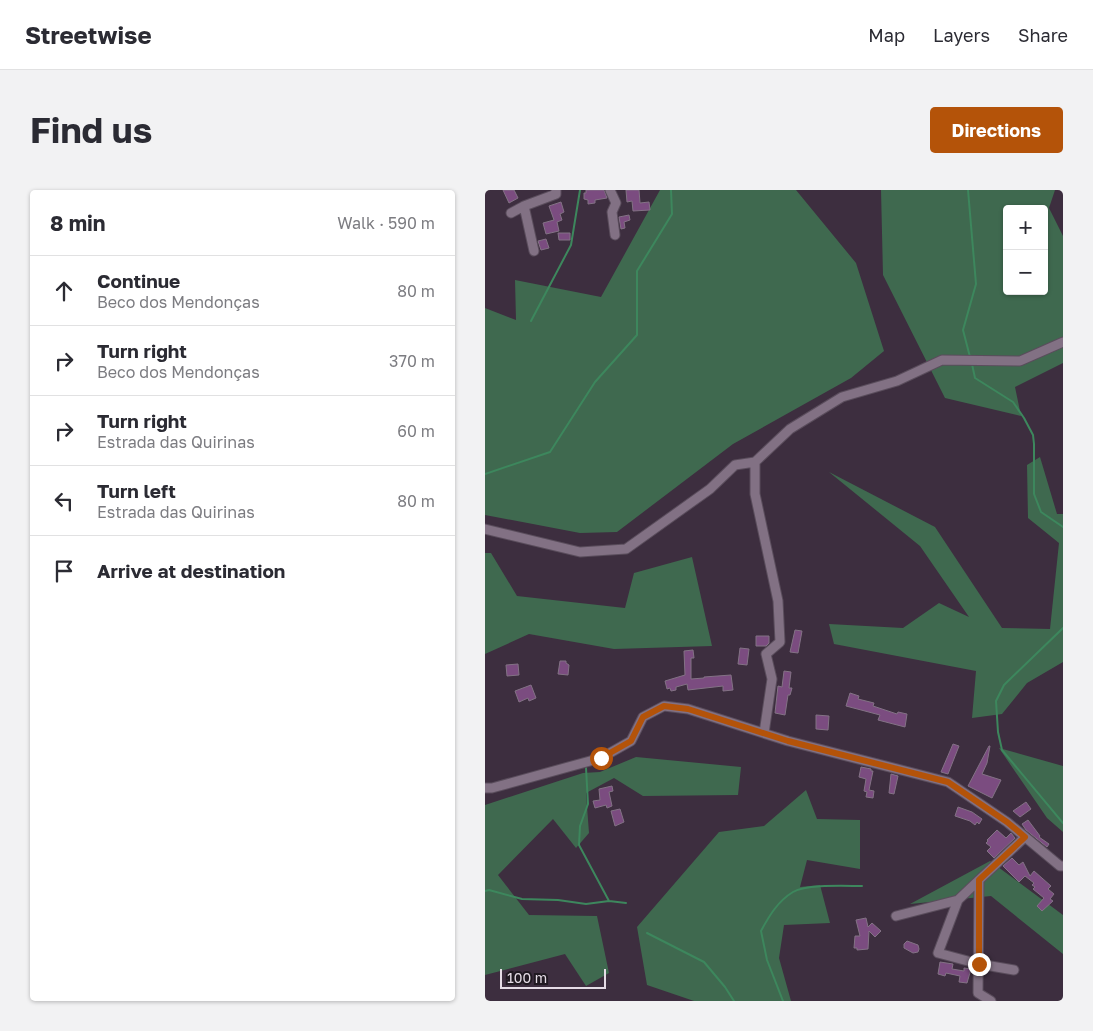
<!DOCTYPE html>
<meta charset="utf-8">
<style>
:root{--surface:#fff;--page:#f2f2f3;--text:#2b2b33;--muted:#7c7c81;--line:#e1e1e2;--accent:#b45309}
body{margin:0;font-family:"Golos Text",sans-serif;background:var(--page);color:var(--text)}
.controls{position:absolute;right:15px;top:15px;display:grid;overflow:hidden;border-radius:5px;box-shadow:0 1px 4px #0004}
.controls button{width:45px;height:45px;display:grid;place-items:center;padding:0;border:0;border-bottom:1px solid var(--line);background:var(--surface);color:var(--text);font:25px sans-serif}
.scale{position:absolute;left:15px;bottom:12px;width:106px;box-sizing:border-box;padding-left:5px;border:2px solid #e5dce6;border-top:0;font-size:14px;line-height:18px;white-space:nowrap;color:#e5dce6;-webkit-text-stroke:4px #201921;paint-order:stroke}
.stop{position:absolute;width:15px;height:15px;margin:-11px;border:4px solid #b45309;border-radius:50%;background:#fff}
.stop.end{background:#b45309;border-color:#fff;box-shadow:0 1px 5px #0008}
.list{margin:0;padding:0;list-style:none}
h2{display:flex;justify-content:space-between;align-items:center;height:65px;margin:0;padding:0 20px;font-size:21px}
h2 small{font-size:16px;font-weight:400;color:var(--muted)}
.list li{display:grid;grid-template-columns:32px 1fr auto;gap:15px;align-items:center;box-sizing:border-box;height:70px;padding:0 20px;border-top:1px solid var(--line)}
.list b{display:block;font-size:19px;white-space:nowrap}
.list p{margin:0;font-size:16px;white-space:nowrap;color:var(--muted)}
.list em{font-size:16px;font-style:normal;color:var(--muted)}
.icon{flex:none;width:28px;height:28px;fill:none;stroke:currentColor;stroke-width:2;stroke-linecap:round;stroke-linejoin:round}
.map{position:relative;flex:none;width:578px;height:811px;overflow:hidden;border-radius:5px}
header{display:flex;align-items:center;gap:30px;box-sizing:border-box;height:70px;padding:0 25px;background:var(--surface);border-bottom:1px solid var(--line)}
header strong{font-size:24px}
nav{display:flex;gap:28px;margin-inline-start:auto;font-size:18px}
.intro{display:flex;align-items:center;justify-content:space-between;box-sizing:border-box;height:120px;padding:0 30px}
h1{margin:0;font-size:35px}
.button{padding:12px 22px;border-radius:5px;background:var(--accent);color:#fff;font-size:18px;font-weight:700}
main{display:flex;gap:30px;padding:0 30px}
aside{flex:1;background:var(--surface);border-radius:5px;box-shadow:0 1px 4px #0004}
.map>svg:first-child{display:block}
.green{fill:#3f694f;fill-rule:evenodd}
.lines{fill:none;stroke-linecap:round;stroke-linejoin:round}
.stream{stroke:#3d875d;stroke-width:2}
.building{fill:#7b4c80;stroke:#837285}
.minor-casing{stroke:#5a4d5c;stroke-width:11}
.minor{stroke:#827184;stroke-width:9}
.route{stroke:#b45309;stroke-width:6}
</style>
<header>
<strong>Streetwise</strong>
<nav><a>Map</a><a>Layers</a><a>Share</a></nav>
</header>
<div class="intro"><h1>Find us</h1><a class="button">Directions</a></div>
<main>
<aside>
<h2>8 min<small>Walk · 590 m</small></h2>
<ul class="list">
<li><svg class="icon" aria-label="ahead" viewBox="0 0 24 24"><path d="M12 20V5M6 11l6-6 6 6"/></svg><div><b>Continue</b><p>Beco dos Mendonças</p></div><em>80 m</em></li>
<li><svg class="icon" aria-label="right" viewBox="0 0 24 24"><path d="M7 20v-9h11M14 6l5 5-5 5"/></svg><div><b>Turn right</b><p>Beco dos Mendonças</p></div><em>370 m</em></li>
<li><svg class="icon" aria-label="right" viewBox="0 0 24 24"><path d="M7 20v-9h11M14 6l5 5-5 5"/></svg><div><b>Turn right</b><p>Estrada das Quirinas</p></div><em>60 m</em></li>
<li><svg class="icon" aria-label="left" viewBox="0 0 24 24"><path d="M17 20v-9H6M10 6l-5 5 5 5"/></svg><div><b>Turn left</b><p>Estrada das Quirinas</p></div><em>80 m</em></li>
<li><svg class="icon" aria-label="arrive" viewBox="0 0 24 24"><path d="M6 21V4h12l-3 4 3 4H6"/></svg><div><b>Arrive at destination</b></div></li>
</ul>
</aside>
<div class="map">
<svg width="578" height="811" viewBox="0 0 578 811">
<rect width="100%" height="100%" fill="#3d2e3f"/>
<path class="green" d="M175 0H311L371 73 399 161 366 188 248 254 132 342 95 343 0 325V118L31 130 30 90 116 107Z
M396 0H570L564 18 578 46V173L530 197 536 226 460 208 398 85ZM522 19H559V101H522Z
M555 267 572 324H578V472L542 493 517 524 487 528 491 481 349 454 344 434 418 438 454 413 484 427 435 356 344 282 450 337 517 438 565 439 574 353 543 328 542 275Z
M0 363H6L32 406 140 418 149 383 207 367 227 456 129 459 44 444 0 464Z
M514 558 578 576V642L562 628Z
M151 567 256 577 253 605 158 606 129 588 101 603 104 643 91 658 68 629 13 685 44 725 112 726 124 783 101 796 80 764 0 785V615L98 583 115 582Z
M321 600 332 629 375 630V679L322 670 315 697 335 695 345 733 299 735 294 768 306 811H209L162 795 152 737 234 642 279 636Z
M505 671 578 725V764L506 706 425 714Z"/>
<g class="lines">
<path class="stream" d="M483 0 491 94 478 140 485 167
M46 131 86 55 95 0
M487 174 490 188 528 212 539 228 548 245 549 254V304L556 322 578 337
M0 284 65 262 110 192 152 145V81L187 24 186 0
M578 438 519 495 511 511 513 542 517 560 578 633
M101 578 103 614 95 636 94 655 124 711
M0 701 4 700 37 709 73 710 101 714 124 711 141 713
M162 743 219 772 240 797 249 811
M298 811 282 770 276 741C284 726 293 711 308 702 322 694 360 696 377 696"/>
</g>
<path class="building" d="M18 0H29L33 8 24 13Z
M101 0H119L122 8 110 10V13L103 14V10L99 9V3H101Z
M141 0H154L155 13 164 12 165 20 148 21 147 11 142 12Z
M76 12 79 22 75 24 77 30 72 32 74 41 61 44 58 33 69 30 64 16Z
M144 25 145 30 139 32 140 38 136 39 134 27Z
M73 43H85V50H74Z
M61 49 64 58 56 60 53 51Z
M310 440 317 441 313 463 305 462Z
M271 446H284V453L281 456H271Z
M255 458 264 459 262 475 253 474Z
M208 460 209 468H206V489L219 488V487L246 485 248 500 238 501V496L203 500 202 494 191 497V500L186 501 185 498 182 499 180 491 200 485 199 461Z
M75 471H81V473L84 475 83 485 73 484Z
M33 474 34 485 22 486 21 475Z
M299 481 306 482 304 498H307L305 505H303L300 525 290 523 293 496 297 497Z
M46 495 51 508 44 511 43 508 34 512 30 501Z
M365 503 374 506 373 509 389 513 388 516 412 524 413 522 422 524 420 537 393 530 395 525 361 516Z
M331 525 344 526 343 540 331 539Z
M468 554 474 556 463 584 456 582Z
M504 556H505L502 573 497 584 516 590 507 608 483 596Z
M376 577 386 579V581H388L384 600 389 601 388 608 381 607 382 602 379 601 381 589 374 587Z
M406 584 413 586 409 604 404 603Z
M127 596 128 601 124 602 127 616 122 618 121 615 110 618 108 611 115 610 114 599Z
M541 612 546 619 535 627 528 621Z
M473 617 487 622 497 629 494 634 492 632 490 635 485 631 470 626Z
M135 619 139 632 130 636 126 621Z
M543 630 555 646 554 647 564 654 562 657 541 640 537 634Z
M512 640 521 648 526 643 530 648 509 668 502 661 506 657 501 653 503 651 502 650Z
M527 668 534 675 538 672 545 686 549 681 566 696 563 699 569 704 565 709 568 711 557 721 552 716 559 708 548 699 550 697 547 695 549 693 540 686 534 692 518 676Z
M381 728 383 737 387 733 396 741 390 747 384 741 383 759 372 760V758H369L370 746H375L371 730Z
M422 751 433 755 434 759 433 762 428 763 419 758V754Z
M455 772 468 774 467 779 479 781V778L486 779 482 793 474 792 475 786 461 783 460 786 453 784Z"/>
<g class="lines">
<g class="minor-casing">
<path id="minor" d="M125 0 131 13 127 22 130 45
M26 23 39 16
M49 61 39 16 71 4V0
M270 272V304L293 411 295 452 281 464 287 489 279 543
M0 339 95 362 141 359 225 299 250 275 270 272 305 239 357 207 412 191 457 170 535 171 578 152
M0 598H7L116 568 146 551 158 527 179 516 203 519 303 551 463 592 522 632 575 676H578
M473 710 453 763 494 774 529 780
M411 726 473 710 494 690
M506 811 493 803 494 690 540 647"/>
</g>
<use href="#minor" class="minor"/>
</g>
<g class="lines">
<path class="route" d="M116 568 146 551 158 527 179 516 203 519 303 551 463 592 522 632 540 647 494 690V774"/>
</g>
</svg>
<div class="controls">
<button>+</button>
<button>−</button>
</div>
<div class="scale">100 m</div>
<div class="stop" style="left:116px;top:568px"></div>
<div class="stop end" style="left:494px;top:774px"></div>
</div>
</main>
